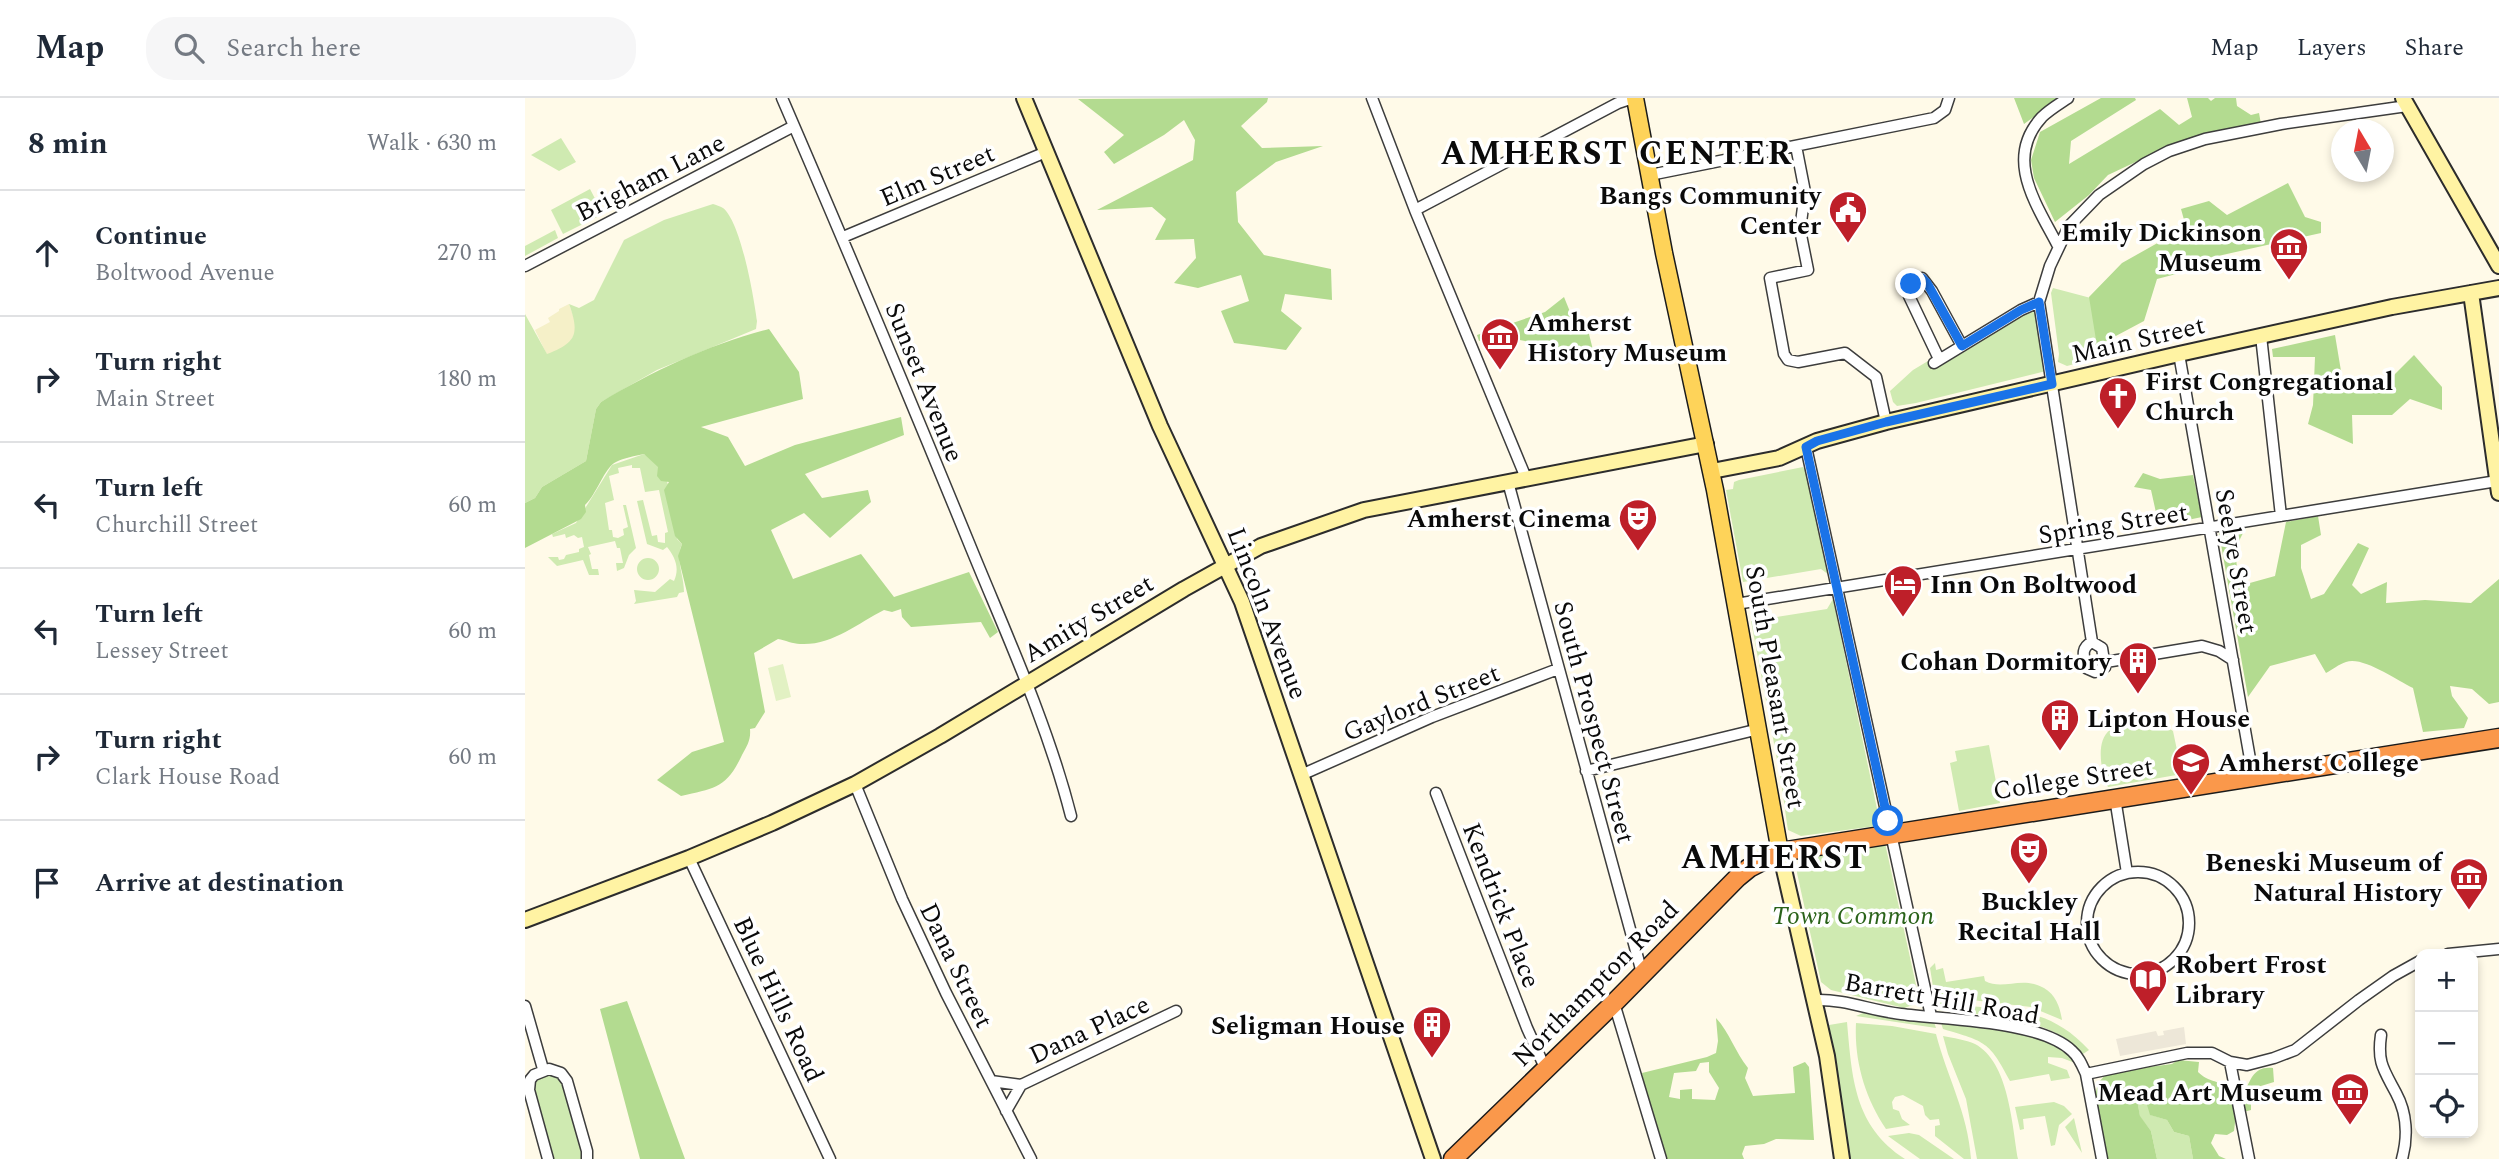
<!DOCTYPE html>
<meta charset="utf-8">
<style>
:root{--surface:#fff;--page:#f6f6f7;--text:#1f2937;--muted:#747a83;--line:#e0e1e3}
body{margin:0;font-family:Spectral,serif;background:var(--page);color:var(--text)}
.controls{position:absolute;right:21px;bottom:21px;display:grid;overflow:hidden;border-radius:14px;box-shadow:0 4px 10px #0003}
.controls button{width:63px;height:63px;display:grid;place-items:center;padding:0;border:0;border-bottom:2px solid var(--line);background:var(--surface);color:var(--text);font:35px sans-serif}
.compass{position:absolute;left:1806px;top:21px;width:63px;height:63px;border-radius:50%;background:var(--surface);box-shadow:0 4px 10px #0003;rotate:350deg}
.stop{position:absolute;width:21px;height:21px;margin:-16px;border:5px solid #1a73e8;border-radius:50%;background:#fff}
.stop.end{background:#1a73e8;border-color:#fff;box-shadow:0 2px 7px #0008}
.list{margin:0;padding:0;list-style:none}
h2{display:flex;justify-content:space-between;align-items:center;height:91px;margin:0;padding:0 28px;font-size:30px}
h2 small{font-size:23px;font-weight:400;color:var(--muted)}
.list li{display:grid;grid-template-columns:46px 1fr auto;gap:21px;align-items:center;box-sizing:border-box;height:126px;padding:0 28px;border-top:2px solid var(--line)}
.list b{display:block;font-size:26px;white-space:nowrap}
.list p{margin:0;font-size:23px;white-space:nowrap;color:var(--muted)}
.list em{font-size:23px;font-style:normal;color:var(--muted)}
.icon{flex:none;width:38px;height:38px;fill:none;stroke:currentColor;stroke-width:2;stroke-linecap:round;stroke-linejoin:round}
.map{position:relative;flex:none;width:1974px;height:1061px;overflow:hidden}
header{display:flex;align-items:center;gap:42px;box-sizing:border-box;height:98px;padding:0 35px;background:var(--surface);border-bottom:2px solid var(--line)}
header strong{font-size:33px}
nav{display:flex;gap:38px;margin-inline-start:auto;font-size:24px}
.search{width:490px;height:63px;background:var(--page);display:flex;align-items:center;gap:18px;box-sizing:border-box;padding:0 24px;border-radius:28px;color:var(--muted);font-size:26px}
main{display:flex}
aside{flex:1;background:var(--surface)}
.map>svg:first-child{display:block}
.farmland{fill:#f5f0c8}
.green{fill:#cfeab1}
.forest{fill:#b3db90;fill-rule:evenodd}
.pitch{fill:#e2f1c3}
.plaza{fill:#ede7d8}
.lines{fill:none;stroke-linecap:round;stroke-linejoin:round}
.street-casing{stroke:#3d3d3d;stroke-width:13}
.secondary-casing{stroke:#2c2c2c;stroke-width:18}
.primary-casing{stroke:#1b1b1b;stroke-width:19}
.highway-casing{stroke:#1b1b1b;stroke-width:21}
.street{stroke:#fff;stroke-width:10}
.secondary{stroke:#fff3a3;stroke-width:14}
.primary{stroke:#fed359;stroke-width:16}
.highway{stroke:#fa984b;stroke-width:18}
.route{stroke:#1a73e8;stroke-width:9}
.labels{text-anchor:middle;stroke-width:7;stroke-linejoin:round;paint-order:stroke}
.street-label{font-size:26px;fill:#0a0a0a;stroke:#fff}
.poi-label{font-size:26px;font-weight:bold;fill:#0a0a0a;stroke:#fff;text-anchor:end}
.park-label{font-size:26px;font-style:italic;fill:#2a631a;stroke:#fff}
.district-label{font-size:33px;font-weight:bold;letter-spacing:2px;fill:#0a0a0a;stroke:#fff}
</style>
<header>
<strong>Map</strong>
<div class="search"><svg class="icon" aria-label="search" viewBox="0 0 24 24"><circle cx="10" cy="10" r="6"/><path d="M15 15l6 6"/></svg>Search here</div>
<nav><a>Map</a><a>Layers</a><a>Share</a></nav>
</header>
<main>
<aside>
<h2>8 min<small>Walk · 630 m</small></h2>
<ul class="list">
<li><svg class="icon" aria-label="ahead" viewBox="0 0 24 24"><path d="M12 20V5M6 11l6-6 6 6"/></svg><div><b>Continue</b><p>Boltwood Avenue</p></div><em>270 m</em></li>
<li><svg class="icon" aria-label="right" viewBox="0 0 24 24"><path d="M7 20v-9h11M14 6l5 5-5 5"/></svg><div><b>Turn right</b><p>Main Street</p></div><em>180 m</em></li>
<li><svg class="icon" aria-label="left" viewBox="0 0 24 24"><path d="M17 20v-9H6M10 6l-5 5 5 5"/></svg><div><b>Turn left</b><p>Churchill Street</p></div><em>60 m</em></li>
<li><svg class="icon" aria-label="left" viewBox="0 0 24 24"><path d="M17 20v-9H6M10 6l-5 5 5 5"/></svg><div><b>Turn left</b><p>Lessey Street</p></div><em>60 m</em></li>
<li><svg class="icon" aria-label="right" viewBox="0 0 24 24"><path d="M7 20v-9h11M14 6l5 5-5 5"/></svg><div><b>Turn right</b><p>Clark House Road</p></div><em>60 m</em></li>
<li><svg class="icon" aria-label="arrive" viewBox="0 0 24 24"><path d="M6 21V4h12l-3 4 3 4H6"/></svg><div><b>Arrive at destination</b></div></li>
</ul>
</aside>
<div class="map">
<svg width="1974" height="1061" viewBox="0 0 1974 1061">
<rect width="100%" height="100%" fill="#fffae8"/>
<path class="farmland" d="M44 206 50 223V235L43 248 22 257 10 232 25 224 23 220 34 213V211Z"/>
<path class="green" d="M36 40 51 64 34 73 6 57Z
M65 91 78 116 38 136 26 112Z
M188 106C191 107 195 108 198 110 216 124 229 200 232 223L231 231 132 272 76 304 71 311 61 363 17 389 10 400 0 405V216L22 256C51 245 55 236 44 206L54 210 69 202 99 142 139 122Z
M30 132 33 140 0 158V148Z
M1528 190 1596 208 1572 260 1542 268 1533 264 1534 256 1526 195Z
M1505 213 1511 215 1521 273 1391 305 1372 308 1368 304 1365 293 1388 272 1403 263 1408 271Z
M119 356C149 374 148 410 152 441L157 446C150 461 159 477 159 494L154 495 152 499 109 506 111 503 109 492 130 494 145 481 149 483C155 470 150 459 142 449L138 452 122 446 112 403 118 402 127 438 132 437 133 444 140 445V435L143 434 134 392 120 394 115 370H107V367L93 370 94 375 84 378 89 402 80 405 84 432H87L88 439 93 440 99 437 98 431 103 429 98 407H101L111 450 104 457 99 470 92 473 91 465H98L95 450H92L90 443 63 449 66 456 64 457 67 471H73L74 477H64L58 462 32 468 23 459H33L34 462 39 461 41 457 54 454V451L59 449 57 439 53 440 49 437 41 440 40 436 28 439 27 436 51 425 87 367Z
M1278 369 1282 375 1304 477 1296 471 1218 484 1201 392 1208 391 1209 384 1214 382Z
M112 471a11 11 0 1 1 22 0a11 11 0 1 1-22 0Z
M1308 501 1355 725 1351 728 1276 738 1263 732 1262 726 1256 683 1226 523 1302 511Z
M1615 621 1630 623 1628 628 1630 630 1635 629 1634 624 1648 633 1657 676 1583 689C1576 674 1570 643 1585 632L1586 637 1590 636 1591 632 1587 630 1599 624Z
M1464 647 1475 705 1434 713 1425 665 1432 663 1430 653Z
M1360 745 1393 896 1388 907 1379 910 1306 892 1296 884 1272 775 1273 767 1284 757Z
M1410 865 1411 872 1418 870 1421 884 1459 878 1460 883C1479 893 1496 877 1519 890 1531 897 1535 909 1537 922L1506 909 1413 898 1409 895 1405 870Z
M1415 904C1474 915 1518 902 1564 952L1558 956C1524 917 1461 918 1413 912L1411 906Z
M1338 915 1409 924 1411 930 1331 918Z
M1322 924C1327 980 1329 1028 1380 1061H1323L1304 927Z
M1331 925 1367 928 1411 936C1422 979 1443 1015 1446 1061H1439L1410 1038V1028L1415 1027 1414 1021 1405 1022 1400 1017 1398 1008 1378 997 1370 999 1367 1004 1368 1011 1374 1013 1377 1021 1385 1027 1361 1031C1340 1000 1329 963 1331 925Z
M1416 925C1454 928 1528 929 1550 965L1537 960 1523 959V965L1542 972 1545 980 1526 983 1524 976 1485 983C1464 943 1461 944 1418 931Z
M1418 938C1428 940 1441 942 1450 946 1484 964 1487 1027 1493 1061H1452L1441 1001 1423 956Z
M23 973 36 980 57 1055V1061H28L8 988 11 979Z
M1621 1000 1626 1017 1642 1022 1649 1034 1664 1038 1668 1061H1632L1626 1033 1615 1019 1612 1002Z
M1529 1004 1539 1008 1547 1016 1534 1027 1530 1047 1526 1048 1520 1018 1498 1021 1499 1031 1495 1032 1490 1009Z
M1549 1020 1557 1055 1540 1029Z
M1384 1035 1394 1037 1429 1061H1395L1363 1038Z"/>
<path class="forest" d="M743 0 742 4 716 28 737 50 798 48 751 64 711 94 713 124 739 157 806 171 807 202 760 196 756 213 777 230 761 252 709 245 696 213 724 203 716 177 673 190 649 185 671 160 669 141 630 142 641 121 627 109 572 112 668 62 670 42 659 22 639 37 589 66 579 54 599 37 553 1Z
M1489 0H1535L1499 26Z
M1576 0H1610L1611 2 1546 43 1544 66 1635 11 1654 27 1667 19 1662 0H1683L1686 3 1690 0H1711L1712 8 1726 17 1734 15 1736 26 1650 47 1619 60 1583 77 1564 97 1530 124 1509 80 1506 62 1515 34Z
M1763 85 1780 119 1796 124V135L1684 160 1655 175 1632 181 1619 223 1572 248 1564 199 1597 165 1661 129 1656 111 1684 103 1702 117Z
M1039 199 1052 231 1062 228 1068 252 1029 259 1000 243 973 238 954 243 952 237 1020 214Z
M244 231 274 274 278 301 176 329 203 339 220 368 270 347 376 319 379 337 280 376 297 400 343 392 346 404 305 440 279 415 246 432 268 481 336 456 369 499 444 474 473 534 465 540 456 524 386 529 377 519 376 511 367 514 359 512C333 525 307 548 275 546 268 546 260 542 253 541L229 555 240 614 230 630 225 631C226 642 222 648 217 657 201 691 190 690 156 698L132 682 167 654 199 644 153 458 157 446 150 438 139 392 144 384 136 383 132 378 133 369 119 356C110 358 99 360 91 364 79 370 72 396 60 407L61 414 56 421 0 450V405L10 400 17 389 61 363 71 311 76 304C128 273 185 246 244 231Z
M1810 237 1819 291 1867 279 1889 257 1917 289V312L1885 301 1867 317H1827L1828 346 1783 326 1788 307 1790 259H1748L1747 251Z
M1618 375 1635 381 1668 377 1677 419 1634 428 1626 392 1609 389Z
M1793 418 1796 437 1776 447V470L1786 501 1799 496 1833 445 1844 450 1827 487 1836 496 1862 484 1861 505 1900 502 1946 505 1974 481V604L1964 606 1947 591 1925 588 1927 598 1943 620 1939 630 1898 634 1888 590C1871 582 1838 558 1821 564 1814 566 1807 572 1801 575L1790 556 1745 568 1723 599 1694 435 1721 429 1710 451 1714 488 1750 478 1761 424Z
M102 903 160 1061H115L75 911Z
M1191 920C1205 935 1210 954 1223 970L1220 980 1228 998 1270 995 1268 969 1280 964 1284 969 1289 1042 1251 1041 1239 1046 1220 1048 1217 1056 1219 1061H1139L1128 1027 1117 975 1182 959 1191 955 1193 943ZM1184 964V974L1194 990 1190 1002 1167 1001V991L1155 992V1001L1144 999 1149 975 1171 973 1175 965Z
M1653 962 1674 964 1673 974C1684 984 1688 981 1697 987 1705 992 1709 995 1718 997 1726 982 1728 968 1748 970L1749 984 1726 991V1012L1711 1016 1709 1033 1702 1037 1690 1036 1686 1045 1694 1058 1701 1061H1668L1664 1038 1649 1034 1642 1022 1625 1017 1620 1000 1612 1002 1615 1018 1626 1033 1632 1061H1580C1576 1040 1557 983 1586 975 1606 970 1627 969 1647 966Z"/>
<path class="pitch" d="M258 566 266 599 251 603 243 570Z"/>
<path class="plaza" d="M1659 929 1661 946 1595 958 1591 941 1631 933 1633 938 1639 937 1638 933Z"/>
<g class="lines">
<g class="street-casing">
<path id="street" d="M257 0C321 148 383 296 444 445 481 536 522 624 546 718
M847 0 890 112 1001 380
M1271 48 1280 94 1275 132 1283 172 1245 180 1259 256 1263 262 1273 264 1320 255 1351 279 1361 324
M1125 77 1409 20 1420 12 1424 0
M890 112 1093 5 1108 0
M318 139 521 54
M1533 148C1512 107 1478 61 1517 19 1524 12 1534 6 1543 0
M0 168 269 28
M1514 204 1567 544
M1736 238 1756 418
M1654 256 1728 678
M1414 261 1384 198V189L1392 181 1397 180 1407 193 1437 248
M1409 265 1496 212 1514 204 1525 168 1544 128 1574 97 1619 66 1644 53 1680 41 1756 26 1882 8
M1281 349 1406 918
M983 384 1117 875
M1211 506 1972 383
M1567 544 1577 550 1580 569 1570 574 1561 570C1559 559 1555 550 1567 544Z
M1581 564 1677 548 1694 553 1708 562
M1061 673 1234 631
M776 677 907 619 1033 571
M330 686 377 801 421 895 506 1061
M911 695 1002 930 1021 972
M1590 700 1602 775
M164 760 305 1061
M1562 825a51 51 0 1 1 102 0a51 51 0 1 1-102 0Z
M1923 856 1974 851
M1291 902C1320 901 1347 913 1376 916 1419 922 1515 922 1547 953 1554 959 1557 967 1561 976
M1089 905 1136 1061
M0 908 18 971
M1856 937C1852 965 1859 972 1871 995 1882 1015 1883 1039 1877 1061
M1705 964 1724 1061
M466 983 496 987
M481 1013 496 987 651 913
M23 1061 4 992 5 982 9 977 24 971 36 975 42 983 62 1053V1061
M1577 1061 1561 976 1662 955H1687L1705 964 1722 967 1749 960 1770 952 1834 902 1868 878 1895 863"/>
</g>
<g class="secondary-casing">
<path id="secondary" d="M499 0 635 328 717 504 908 1061
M1878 0 1974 168
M1946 195 1974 395
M1187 373 1254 360 1292 343 1361 324 1654 256 1867 209 1974 190
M1255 754 1302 958 1317 1061
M0 822 164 760 247 725 330 686 415 638 659 491 736 448 839 412 1181 346"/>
</g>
<g class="primary-casing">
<path id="primary" d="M1110 0 1139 155 1190 392 1255 754"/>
</g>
<g class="highway-casing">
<path id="highway" d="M928 1061 1089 905 1213 779 1224 770 1255 754 1974 640"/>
</g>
<use href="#street" class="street"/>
<use href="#secondary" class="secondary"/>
<use href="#primary" class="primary"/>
<use href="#highway" class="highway"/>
</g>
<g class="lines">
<path class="route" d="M1363 723 1281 349 1292 343 1361 324 1527 286 1514 204 1496 212 1437 248 1402 185 1397 180 1386 186"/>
</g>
<defs>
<g id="civic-pin" transform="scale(2.0125)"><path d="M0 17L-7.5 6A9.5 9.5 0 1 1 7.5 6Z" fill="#be1f29" stroke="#fff"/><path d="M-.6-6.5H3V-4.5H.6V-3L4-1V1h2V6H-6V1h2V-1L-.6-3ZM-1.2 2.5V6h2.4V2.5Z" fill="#fff"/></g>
<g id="museum-pin" transform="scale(2.0125)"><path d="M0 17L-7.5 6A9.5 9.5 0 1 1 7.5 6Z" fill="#be1f29" stroke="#fff"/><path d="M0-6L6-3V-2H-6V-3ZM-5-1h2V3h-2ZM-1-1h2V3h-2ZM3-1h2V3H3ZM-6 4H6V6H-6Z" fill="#fff"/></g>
<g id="church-pin" transform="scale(2.0125)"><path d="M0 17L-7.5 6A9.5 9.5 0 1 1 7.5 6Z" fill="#be1f29" stroke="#fff"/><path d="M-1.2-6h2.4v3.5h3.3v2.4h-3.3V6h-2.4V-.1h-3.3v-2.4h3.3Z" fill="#fff"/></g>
<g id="theatre-pin" transform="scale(2.0125)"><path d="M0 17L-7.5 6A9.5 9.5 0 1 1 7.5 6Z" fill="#be1f29" stroke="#fff"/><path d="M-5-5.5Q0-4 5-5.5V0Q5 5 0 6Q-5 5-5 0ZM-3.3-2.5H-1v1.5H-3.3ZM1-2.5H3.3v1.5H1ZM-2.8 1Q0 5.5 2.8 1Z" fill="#fff"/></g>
<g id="hotel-pin" transform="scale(2.0125)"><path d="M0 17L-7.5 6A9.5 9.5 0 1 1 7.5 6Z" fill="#be1f29" stroke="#fff"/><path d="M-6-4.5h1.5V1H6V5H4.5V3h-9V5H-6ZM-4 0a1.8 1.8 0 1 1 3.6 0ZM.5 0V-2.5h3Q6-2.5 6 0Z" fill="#fff"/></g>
<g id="building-pin" transform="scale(2.0125)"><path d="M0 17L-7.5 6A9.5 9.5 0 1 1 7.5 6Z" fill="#be1f29" stroke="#fff"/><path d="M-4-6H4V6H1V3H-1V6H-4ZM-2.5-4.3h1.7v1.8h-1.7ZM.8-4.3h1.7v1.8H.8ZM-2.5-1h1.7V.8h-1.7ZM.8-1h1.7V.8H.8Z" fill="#fff"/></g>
<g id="university-pin" transform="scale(2.0125)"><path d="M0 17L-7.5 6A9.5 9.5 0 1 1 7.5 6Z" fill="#be1f29" stroke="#fff"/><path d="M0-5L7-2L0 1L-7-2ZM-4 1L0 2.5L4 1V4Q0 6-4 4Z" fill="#fff"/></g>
<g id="library-pin" transform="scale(2.0125)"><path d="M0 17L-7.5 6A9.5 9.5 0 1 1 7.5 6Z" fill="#be1f29" stroke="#fff"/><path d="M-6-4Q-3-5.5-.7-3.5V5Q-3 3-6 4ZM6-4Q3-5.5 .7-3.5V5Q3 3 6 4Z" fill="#fff"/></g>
</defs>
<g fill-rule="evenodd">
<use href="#civic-pin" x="1323" y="112"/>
<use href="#museum-pin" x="1764" y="149"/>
<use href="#museum-pin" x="975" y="239"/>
<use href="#church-pin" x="1593" y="298"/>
<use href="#theatre-pin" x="1113" y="420"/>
<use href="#hotel-pin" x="1378" y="486"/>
<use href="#building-pin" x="1613" y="563"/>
<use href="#building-pin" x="1535" y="620"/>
<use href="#university-pin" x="1666" y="664"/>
<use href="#theatre-pin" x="1504" y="753"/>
<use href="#museum-pin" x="1944" y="779"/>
<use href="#library-pin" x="1623" y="881"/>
<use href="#building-pin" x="907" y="927"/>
<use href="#museum-pin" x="1825" y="994"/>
</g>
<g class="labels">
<g class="street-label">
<text transform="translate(412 77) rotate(-23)" y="9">Elm Street</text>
<text transform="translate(125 79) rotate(-27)" y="9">Brigham Lane</text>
<text transform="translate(1613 241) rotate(-13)" y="9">Main Street</text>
<text transform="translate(400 284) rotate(68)" y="9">Sunset Avenue</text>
<text transform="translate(1588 425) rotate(-9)" y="9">Spring Street</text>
<text transform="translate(1712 463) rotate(80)" y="9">Seelye Street</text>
<text transform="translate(743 515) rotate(69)" y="9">Lincoln Avenue</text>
<text transform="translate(563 520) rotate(-31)" y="9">Amity Street</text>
<text transform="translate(1251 589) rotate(80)" y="9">South Pleasant Street</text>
<text transform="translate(896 604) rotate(-22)" y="9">Gaylord Street</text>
<text transform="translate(1070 624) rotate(75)" y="9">South Prospect Street</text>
<text transform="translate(1548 680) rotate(-9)" y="9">College Street</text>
<text transform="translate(977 807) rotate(69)" y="9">Kendrick Place</text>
<text transform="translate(432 867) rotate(64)" y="9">Dana Street</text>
<text transform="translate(1070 885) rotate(-45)" y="9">Northampton Road</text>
<text transform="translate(1417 900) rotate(10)" y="9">Barrett Hill Road</text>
<text transform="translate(254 901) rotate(65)" y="9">Blue Hills Road</text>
<text transform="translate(564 931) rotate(-25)" y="9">Dana Place</text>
</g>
<g class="poi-label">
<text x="1296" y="106">Bangs Community<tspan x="1296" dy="30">Center</tspan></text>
<text x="1737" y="143">Emily Dickinson<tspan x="1737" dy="30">Museum</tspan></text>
<text x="1002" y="233" text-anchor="start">Amherst<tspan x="1002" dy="30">History Museum</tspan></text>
<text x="1620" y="292" text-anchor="start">First Congregational<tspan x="1620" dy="30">Church</tspan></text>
<text x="1086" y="429">Amherst Cinema</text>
<text x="1405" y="495" text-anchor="start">Inn On Boltwood</text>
<text x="1586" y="572">Cohan Dormitory</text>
<text x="1562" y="629" text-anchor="start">Lipton House</text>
<text x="1693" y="673" text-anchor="start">Amherst College</text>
<text x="1917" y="773">Beneski Museum of<tspan x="1917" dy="30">Natural History</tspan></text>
<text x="1504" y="812" text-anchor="middle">Buckley<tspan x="1504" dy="30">Recital Hall</tspan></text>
<text x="1650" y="875" text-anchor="start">Robert Frost<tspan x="1650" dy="30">Library</tspan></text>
<text x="880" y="936">Seligman House</text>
<text x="1798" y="1003">Mead Art Museum</text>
</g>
<g class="park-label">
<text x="1328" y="826">Town Common</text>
</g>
<g class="district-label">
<text x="1092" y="66">AMHERST CENTER</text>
<text x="1250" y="770">AMHERST</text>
</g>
</g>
</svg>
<div class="controls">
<button>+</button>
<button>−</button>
<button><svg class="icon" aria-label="locate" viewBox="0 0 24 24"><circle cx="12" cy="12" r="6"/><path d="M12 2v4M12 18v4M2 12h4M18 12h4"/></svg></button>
</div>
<svg class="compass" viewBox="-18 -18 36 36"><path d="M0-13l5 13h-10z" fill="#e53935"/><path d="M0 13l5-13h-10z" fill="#747a83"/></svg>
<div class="stop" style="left:1363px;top:723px"></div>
<div class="stop end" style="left:1386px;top:186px"></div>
</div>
</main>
